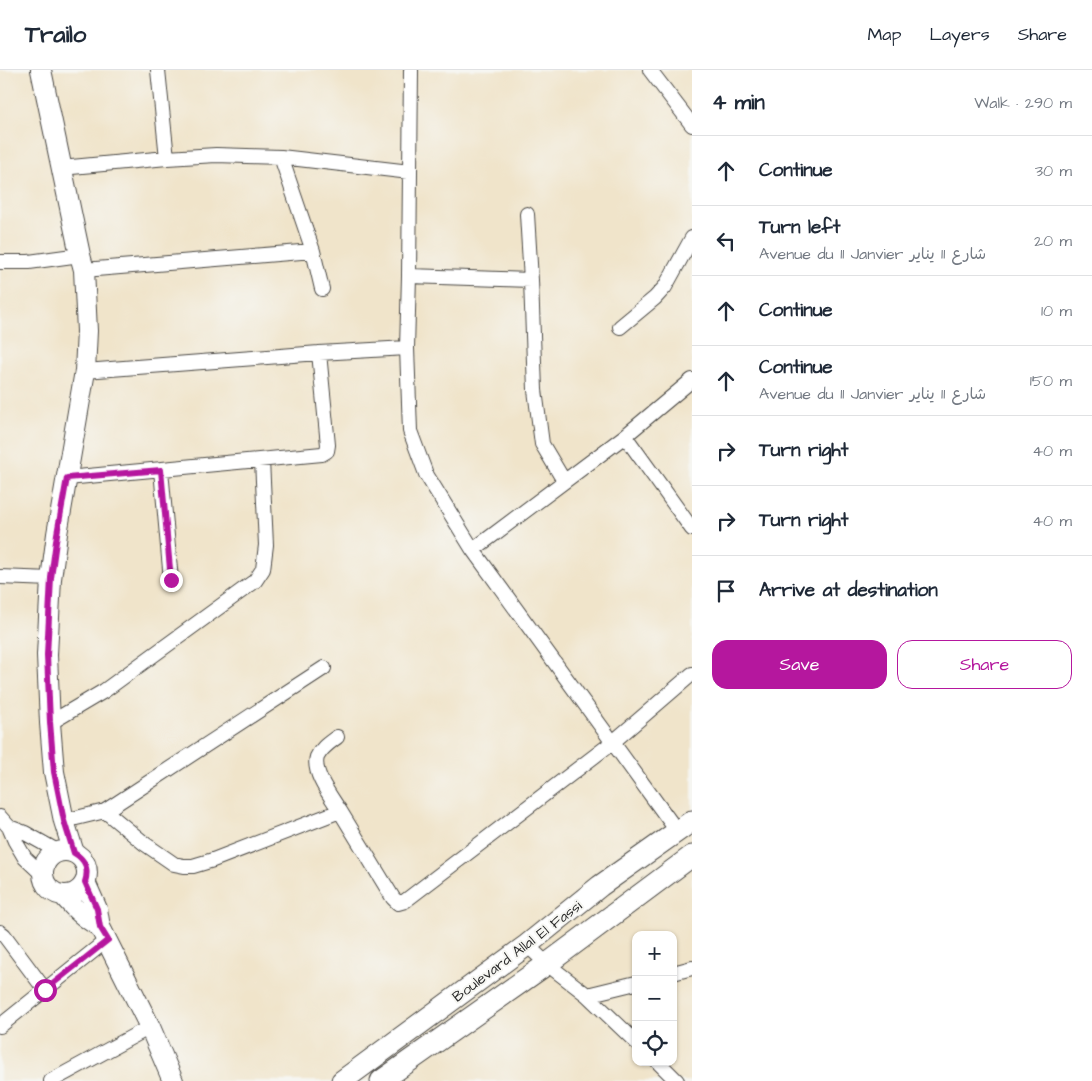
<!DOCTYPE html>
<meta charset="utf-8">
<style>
:root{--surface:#fff;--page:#f6f6f7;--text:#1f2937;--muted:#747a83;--line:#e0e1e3;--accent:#b5179e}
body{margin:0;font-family:"Architects Daughter","Playpen Sans Arabic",sans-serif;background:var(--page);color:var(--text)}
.controls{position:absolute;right:15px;bottom:15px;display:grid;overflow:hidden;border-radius:10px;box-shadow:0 1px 4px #0004}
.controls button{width:45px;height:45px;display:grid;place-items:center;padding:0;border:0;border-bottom:1px solid var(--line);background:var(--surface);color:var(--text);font:25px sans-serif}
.stop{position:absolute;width:15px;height:15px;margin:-11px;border:4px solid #b5179e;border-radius:50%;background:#fff}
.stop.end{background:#b5179e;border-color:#fff;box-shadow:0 1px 5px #0008}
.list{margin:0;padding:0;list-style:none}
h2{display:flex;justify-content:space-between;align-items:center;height:65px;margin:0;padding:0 20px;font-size:21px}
h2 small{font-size:16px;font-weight:400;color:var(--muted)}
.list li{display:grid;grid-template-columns:32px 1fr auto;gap:15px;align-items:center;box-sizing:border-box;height:70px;padding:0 20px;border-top:1px solid var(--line)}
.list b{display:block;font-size:19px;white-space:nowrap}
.list p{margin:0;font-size:16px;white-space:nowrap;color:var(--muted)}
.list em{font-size:16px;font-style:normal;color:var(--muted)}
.actions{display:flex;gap:10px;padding:15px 20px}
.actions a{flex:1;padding:11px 0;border:1px solid var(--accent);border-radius:15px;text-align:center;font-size:18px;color:var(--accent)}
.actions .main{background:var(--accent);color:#fff}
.icon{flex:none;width:28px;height:28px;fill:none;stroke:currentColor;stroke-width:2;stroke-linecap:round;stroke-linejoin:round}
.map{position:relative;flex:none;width:692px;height:1011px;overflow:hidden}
header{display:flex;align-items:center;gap:30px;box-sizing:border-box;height:70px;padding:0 25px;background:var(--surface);border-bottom:1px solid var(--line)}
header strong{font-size:24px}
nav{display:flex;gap:28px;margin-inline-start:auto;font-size:18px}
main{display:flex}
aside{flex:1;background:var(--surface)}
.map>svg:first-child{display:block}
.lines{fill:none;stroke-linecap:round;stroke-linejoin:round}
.street-casing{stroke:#494743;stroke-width:16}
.secondary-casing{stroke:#494743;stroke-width:22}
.primary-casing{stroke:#494743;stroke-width:23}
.street{stroke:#fff;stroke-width:14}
.secondary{stroke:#fff;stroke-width:20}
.primary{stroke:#fff;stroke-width:21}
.route{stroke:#b5179e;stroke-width:6}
.labels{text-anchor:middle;stroke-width:4;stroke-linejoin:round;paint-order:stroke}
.street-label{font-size:15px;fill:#2b2b2b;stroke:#f6f6f2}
</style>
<header>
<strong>Trailo</strong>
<nav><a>Map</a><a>Layers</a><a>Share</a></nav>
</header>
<main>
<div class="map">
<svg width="692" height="1011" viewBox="0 0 692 1011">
<rect width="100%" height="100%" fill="#f6f6f2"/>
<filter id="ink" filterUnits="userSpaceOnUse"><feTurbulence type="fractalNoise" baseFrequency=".02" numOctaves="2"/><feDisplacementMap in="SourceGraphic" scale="10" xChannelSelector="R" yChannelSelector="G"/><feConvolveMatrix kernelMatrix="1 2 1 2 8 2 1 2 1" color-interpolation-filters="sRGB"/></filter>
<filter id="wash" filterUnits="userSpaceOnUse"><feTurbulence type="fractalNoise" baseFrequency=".0096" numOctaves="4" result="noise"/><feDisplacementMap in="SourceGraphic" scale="20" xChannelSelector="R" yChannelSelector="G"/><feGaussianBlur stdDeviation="1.12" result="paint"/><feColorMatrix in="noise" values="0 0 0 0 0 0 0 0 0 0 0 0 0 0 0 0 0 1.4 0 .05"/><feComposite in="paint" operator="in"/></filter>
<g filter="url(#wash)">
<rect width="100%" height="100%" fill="#f0e4ca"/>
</g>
<g filter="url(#ink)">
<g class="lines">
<g class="street-casing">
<path id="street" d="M158 0 167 88
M411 0 409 206 407 278 410 361 426 404 473 480 625 366 692 310
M650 0 692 55
M281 87 313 181 322 219
M61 98 167 88 216 85 281 87 410 102
M527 144 531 210 535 320 542 374 564 411
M0 192H29L80 185
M84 200 313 181
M409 206 531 210
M620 257 655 228 665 217 692 168
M85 301 319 283 407 278
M625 366 692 459
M161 400 171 510
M67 408 322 384 327 381 328 375 319 283
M473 480 677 761
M0 507 51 509
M50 653 104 621 255 511 263 499 266 475 262 390
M337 667C329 673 321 678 317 687 312 703 332 728 340 741
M105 741 324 598
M0 747 9 757 15 771 25 788 43 805
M64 751 105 741 145 774 174 794 184 796H193L213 790 340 741 393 828 398 833 405 831 613 672 692 604
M9 757 25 763 59 782
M0 862 4 865 45 920
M527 875 547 894 587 925 636 972
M673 903 692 898
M587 925 636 913
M0 956 107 870
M658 992 677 1011
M51 1011 150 957"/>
</g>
<g class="secondary-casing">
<path id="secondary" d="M41 0 80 185 84 200 87 261 85 301 57 464 51 509 47 585 50 653 54 702 64 751 74 783
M43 803a22 22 0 1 1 44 0a22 22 0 1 1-44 0Z
M85 812 97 839 100 857 150 957 173 1011
M63 825C76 840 83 847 100 857"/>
</g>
<g class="primary-casing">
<path id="primary" d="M342 1011 527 875 600 816 692 751
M381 1011 547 894 692 786"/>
</g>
<use href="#street" class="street"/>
<use href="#secondary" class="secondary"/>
<use href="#primary" class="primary"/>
</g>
</g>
<g class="lines" filter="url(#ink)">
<path class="route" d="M45 920 108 870 100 857 97 839 85 812C89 799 86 790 74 783L64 751 54 702 50 652 47 585 51 508 57 464 67 408 161 400 171 510"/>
</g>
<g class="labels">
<g class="street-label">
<text transform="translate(517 881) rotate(-37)" y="5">Boulevard Allal El Fassi</text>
</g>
</g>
</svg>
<div class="controls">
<button>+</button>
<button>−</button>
<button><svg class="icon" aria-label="locate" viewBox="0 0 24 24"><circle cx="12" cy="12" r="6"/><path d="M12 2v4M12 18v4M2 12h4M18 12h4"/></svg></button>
</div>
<div class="stop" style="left:45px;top:920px"></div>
<div class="stop end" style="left:171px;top:510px"></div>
</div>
<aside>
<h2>4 min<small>Walk · 290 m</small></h2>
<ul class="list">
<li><svg class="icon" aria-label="ahead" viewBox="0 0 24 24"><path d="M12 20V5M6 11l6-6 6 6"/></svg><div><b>Continue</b></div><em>30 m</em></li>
<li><svg class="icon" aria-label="left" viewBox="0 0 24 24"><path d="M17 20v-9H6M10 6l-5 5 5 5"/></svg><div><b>Turn left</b><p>Avenue du 11 Janvier شارع 11 يناير</p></div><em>20 m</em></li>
<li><svg class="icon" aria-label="ahead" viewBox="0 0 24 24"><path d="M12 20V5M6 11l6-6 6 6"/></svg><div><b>Continue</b></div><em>10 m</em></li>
<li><svg class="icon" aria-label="ahead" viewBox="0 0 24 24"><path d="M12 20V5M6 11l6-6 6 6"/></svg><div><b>Continue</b><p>Avenue du 11 Janvier شارع 11 يناير</p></div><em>150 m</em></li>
<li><svg class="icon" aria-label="right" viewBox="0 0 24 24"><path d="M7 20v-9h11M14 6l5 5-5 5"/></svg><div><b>Turn right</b></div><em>40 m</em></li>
<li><svg class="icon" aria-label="right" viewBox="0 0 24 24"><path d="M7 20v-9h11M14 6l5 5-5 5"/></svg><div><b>Turn right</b></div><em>40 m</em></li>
<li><svg class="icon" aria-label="arrive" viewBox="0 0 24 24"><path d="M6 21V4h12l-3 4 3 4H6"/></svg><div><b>Arrive at destination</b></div></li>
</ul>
<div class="actions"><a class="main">Save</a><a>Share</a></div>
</aside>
</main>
